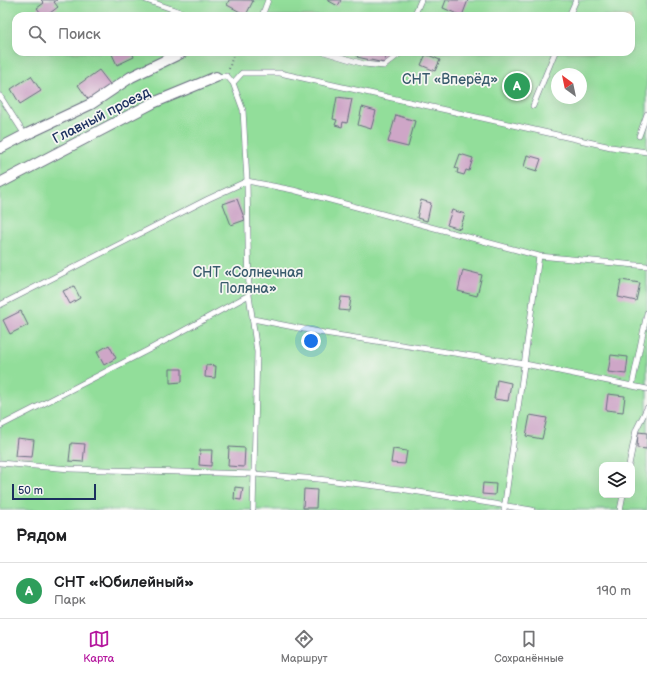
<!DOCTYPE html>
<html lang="ru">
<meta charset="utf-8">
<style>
:root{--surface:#fff;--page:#f6f6f6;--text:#202124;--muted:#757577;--line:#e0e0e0;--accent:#b5179e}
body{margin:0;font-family:"Balsamiq Sans",sans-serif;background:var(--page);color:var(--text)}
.controls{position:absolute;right:12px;bottom:12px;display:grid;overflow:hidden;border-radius:8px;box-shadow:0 4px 16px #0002}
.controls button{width:36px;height:36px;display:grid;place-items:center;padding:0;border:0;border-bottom:1px solid var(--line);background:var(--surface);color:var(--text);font:20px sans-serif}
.compass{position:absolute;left:551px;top:68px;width:36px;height:36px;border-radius:50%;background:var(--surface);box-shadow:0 4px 16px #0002;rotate:327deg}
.scale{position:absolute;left:12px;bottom:10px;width:84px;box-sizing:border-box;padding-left:4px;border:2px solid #1b2f5e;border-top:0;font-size:11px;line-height:14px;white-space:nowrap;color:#1b2f5e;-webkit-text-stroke:3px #f6f6f2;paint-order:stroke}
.you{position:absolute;left:311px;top:341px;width:14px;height:14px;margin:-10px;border:3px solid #fff;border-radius:50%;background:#1a73e8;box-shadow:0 0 0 6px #1a73e833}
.badge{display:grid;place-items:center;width:26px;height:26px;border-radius:50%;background:var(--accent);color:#fff;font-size:13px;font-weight:700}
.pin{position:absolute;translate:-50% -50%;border:2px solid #fff;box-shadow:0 1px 4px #0006}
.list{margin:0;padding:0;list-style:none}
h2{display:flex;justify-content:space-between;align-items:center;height:52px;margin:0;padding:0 16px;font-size:17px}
h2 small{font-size:13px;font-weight:400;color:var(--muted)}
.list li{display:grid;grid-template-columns:26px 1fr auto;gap:12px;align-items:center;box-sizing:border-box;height:56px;padding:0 16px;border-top:1px solid var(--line)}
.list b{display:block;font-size:15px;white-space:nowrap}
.list p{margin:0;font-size:13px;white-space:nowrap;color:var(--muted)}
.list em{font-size:13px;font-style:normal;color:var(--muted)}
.icon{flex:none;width:22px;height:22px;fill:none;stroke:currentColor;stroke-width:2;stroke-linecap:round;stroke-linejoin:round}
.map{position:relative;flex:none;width:647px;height:510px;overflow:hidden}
.search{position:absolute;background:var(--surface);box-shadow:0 4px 16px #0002;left:12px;right:12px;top:12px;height:44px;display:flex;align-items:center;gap:10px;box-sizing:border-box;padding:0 14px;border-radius:12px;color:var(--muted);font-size:15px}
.sheet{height:108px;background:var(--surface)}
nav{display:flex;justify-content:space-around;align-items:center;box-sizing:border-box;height:56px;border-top:1px solid var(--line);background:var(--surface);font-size:11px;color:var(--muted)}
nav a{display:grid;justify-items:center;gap:2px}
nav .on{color:var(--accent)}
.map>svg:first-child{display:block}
.green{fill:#92de9a;stroke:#56867c;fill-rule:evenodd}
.building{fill:#cea6c7}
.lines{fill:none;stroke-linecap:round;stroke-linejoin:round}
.lane-casing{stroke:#666b7e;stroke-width:6}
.street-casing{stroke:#666b7e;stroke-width:12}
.path{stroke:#666b7e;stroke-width:2;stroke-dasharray:1 3;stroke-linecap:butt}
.lane{stroke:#fff;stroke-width:5}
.street{stroke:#fff;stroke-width:10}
.labels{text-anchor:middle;stroke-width:3.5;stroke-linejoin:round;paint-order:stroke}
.park-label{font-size:14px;fill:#395b6d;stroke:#f6f6f2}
.street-label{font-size:14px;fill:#1b2f5e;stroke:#f6f6f2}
</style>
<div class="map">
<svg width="647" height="510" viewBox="0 0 647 510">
<rect width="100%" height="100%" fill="#f6f6f2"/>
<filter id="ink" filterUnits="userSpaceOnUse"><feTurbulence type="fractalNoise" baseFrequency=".025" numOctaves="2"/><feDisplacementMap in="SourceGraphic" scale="8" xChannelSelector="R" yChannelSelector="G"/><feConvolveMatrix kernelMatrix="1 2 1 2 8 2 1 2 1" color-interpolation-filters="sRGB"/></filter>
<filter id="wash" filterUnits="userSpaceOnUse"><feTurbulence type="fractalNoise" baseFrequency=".012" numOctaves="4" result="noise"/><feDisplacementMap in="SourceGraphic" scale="16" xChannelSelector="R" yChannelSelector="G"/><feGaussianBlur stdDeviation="0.9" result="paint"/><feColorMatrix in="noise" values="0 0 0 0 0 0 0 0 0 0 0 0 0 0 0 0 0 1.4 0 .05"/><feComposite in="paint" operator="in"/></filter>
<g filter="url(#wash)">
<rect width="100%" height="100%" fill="#f1daba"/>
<path class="green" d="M0 0H647V510H0ZM16 16H631V52H16ZM557 74H581V98H557ZM602 465H632V495H602Z"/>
<g id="blocks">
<path class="building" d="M41 0H57L54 2 58 7 46 16H43L37 8 44 3Z
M229 0H251L253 1 246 15 227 5Z
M327 0H341L338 6Z
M446 0H468L462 16 443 8Z
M111 52H132L134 57 117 65Z
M359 52H387L384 63 357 57Z
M426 54 440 60 435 71 421 65Z
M99 70 112 87 90 102 78 85Z
M31 76 41 91 20 104 11 89Z
M337 97 352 99 347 123 343 122 342 127 335 125 337 120 333 119Z
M362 107 376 111 371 129 358 125Z
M396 115 415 121 408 147 388 142Z
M460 154 473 158 469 171 466 170 464 175 457 173 458 169 455 168Z
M527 155 541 159 537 171 524 167Z
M237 199 245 220 231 225 223 204Z
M421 200 431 203 427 221 417 218Z
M452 210 465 214 460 229 447 225Z
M463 270 482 275 477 296 458 291Z
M621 280 640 283 636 301 618 297Z
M74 286 80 298 70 304 63 291Z
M341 297 351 298 349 311 339 310Z
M21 311 28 325 10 334 3 320Z
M109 345 116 358 104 365 97 352Z
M611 355 628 357 626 374 608 372Z
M206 365 216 366 215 378 205 377Z
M170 369H182V382L170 383Z
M497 380 511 383 508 401 494 399Z
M608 394 625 396 623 412 606 410Z
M530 415 547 418 542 439 526 436Z
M638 432 647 433V449L637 448Z
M17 438 34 440 32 457 15 456Z
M71 443 85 444 83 462 69 461Z
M229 447 245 448 244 467 228 466Z
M393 449 407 451 405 464 391 463Z
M200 450H212L211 466 199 465Z
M483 483 496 484 495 495 482 494Z
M235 487 243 488 241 500 234 499Z
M304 489 317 490 316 508H303Z"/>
</g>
</g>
<g filter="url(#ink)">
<use href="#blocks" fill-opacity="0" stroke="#666b7e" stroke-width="1"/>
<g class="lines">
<g class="lane-casing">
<path id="lane" d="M146 0 192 16
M262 16 268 0
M414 16 421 0
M569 16 576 0
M324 52 364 64 384 66 398 55 399 52
M216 77 227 76 233 83 243 110 247 181 249 295 257 352 253 510
M233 83 242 73H280L611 147 647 152
M0 96 25 135
M533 106 555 52
M639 136 647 114
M0 305 208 199 247 181 293 190 539 256 647 266
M253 319 324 333 525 364 647 389
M632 386 647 313
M0 426 148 350 249 295
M0 463 70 469 254 474 318 479 400 489 532 510
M629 465 636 430 647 408
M504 510 539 256
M620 510 623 495"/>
</g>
<g class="street-casing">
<path id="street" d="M0 148 25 135 91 104 131 77 183 52
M0 183 153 103 216 77"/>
</g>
<path class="path" d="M229 69 234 52"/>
<use href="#lane" class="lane"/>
<use href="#street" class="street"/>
</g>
</g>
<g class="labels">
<g class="park-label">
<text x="450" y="84">СНТ «Вперёд»</text>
<text x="248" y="277">СНТ «Солнечная<tspan x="248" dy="16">Поляна»</tspan></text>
</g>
<g class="street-label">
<text transform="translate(101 115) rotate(-27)" y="5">Главный проезд</text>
</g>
</g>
</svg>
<div class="controls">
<button><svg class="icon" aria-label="layers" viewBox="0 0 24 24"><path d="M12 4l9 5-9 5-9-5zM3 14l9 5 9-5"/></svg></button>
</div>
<svg class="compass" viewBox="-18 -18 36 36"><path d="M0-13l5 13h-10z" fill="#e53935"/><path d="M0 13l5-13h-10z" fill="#757577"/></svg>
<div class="scale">50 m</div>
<div class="you"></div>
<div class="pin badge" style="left:517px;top:86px;background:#2e9e5b">A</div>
<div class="search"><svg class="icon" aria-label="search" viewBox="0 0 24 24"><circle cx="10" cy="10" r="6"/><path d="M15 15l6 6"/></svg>Поиск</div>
</div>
<section class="sheet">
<h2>Рядом<small></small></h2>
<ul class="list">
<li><span class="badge" style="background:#2e9e5b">A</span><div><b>СНТ «Юбилейный»</b><p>Парк</p></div><em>190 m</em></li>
</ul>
</section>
<nav>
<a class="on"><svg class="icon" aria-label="map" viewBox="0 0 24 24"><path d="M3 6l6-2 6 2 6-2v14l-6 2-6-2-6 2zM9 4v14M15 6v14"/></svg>Карта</a>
<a><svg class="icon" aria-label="directions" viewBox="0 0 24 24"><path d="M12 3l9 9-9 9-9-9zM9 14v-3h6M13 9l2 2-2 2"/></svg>Маршрут</a>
<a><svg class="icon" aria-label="saved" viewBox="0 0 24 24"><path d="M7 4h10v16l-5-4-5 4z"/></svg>Сохранённые</a>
</nav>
